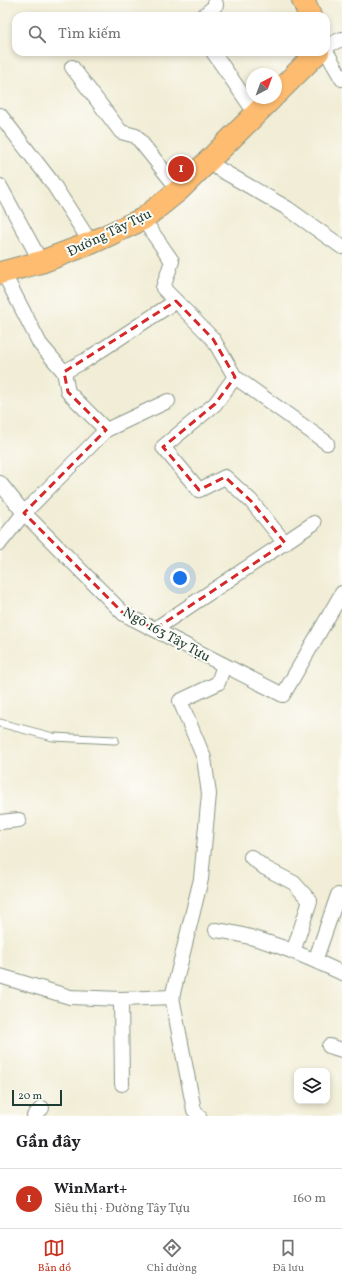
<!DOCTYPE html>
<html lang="vi">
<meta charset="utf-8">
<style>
:root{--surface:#fff;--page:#f6f6f6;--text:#202124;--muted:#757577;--line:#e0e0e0;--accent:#c8321e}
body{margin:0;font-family:Vollkorn,serif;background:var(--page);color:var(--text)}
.controls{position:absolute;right:12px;bottom:12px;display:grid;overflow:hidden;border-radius:8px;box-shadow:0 2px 6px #0003}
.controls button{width:36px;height:36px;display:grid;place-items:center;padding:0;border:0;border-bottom:1px solid var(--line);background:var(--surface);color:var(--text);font:20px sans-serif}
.compass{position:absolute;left:246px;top:68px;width:36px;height:36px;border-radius:50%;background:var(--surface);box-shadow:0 2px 6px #0003;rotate:41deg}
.scale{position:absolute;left:12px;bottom:10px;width:50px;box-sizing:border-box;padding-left:4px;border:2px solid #1f3d34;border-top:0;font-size:11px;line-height:14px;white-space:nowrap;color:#1f3d34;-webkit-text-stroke:3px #fdfcf7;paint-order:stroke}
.you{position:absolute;left:180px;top:578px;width:14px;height:14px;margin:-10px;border:3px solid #fff;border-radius:50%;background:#1a73e8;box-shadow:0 0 0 6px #1a73e833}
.badge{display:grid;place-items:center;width:26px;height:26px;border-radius:50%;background:var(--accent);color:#fff;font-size:13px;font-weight:700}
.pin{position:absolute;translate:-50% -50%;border:2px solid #fff;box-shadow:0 1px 4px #0006}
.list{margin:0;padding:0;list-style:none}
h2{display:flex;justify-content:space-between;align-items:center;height:52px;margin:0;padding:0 16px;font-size:17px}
h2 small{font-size:13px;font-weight:400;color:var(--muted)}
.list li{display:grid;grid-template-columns:26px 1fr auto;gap:12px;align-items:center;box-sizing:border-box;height:60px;padding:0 16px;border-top:1px solid var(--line)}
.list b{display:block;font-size:15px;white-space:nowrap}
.list p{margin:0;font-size:13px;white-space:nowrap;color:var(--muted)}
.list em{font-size:13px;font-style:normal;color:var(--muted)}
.icon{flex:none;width:22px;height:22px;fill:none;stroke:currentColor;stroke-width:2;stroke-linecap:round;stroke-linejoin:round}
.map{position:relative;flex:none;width:342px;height:1116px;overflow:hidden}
.search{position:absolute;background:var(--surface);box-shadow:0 2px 6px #0003;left:12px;right:12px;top:12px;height:44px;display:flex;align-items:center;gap:10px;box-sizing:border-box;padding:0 14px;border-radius:12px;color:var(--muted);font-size:15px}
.sheet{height:112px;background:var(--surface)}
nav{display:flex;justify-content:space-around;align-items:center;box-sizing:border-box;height:56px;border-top:1px solid var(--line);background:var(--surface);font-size:11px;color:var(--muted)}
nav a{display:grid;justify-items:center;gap:2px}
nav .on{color:var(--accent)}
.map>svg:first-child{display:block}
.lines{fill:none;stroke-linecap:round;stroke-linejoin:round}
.service-casing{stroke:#889585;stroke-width:9}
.minor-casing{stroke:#889585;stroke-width:16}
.primary-casing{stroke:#889585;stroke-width:24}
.service{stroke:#fff;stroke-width:7}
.minor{stroke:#fff;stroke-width:14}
.primary{stroke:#fdbc6f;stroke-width:22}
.marked{fill:none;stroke:#d62828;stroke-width:3;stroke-dasharray:8 5;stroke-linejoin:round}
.labels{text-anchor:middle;stroke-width:4;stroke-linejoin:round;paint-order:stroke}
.street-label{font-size:14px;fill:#1f3d34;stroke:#fdfcf7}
</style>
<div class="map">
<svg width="342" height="1116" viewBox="0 0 342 1116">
<rect width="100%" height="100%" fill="#fdfcf7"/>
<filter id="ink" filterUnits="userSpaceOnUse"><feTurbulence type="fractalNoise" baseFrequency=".025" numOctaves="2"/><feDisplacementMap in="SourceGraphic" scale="8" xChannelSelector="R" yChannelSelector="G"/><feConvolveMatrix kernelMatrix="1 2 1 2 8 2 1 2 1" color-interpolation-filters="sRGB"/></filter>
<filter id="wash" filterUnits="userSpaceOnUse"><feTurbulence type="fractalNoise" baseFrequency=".012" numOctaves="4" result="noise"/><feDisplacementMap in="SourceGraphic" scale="16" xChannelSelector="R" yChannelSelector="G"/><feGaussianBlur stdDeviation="0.9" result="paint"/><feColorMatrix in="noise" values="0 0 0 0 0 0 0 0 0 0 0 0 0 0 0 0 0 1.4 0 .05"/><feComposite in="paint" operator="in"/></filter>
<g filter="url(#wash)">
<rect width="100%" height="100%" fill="#f1edd6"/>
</g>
<g filter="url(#ink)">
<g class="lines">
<g class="service-casing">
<path id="service" d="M0 723 53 737 115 740"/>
</g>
<g class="minor-casing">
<path id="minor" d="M203 16 216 5 215 0
M326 46 342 39
M326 51 342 79
M213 52 256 114
M72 67 121 132 136 136 179 190
M0 115 51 181 91 243
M207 162 287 208 342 247
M0 186 41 262
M143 219 172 261 163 288 213 339 235 377 327 443
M3 272 40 344 64 372 68 392 106 430
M64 372 86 360 176 301
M235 377 215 404 163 447 199 490 225 477 251 501 285 543
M0 483 24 513 124 614 283 695 342 593
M0 543 24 513 106 430 168 401
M155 629 314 523
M0 822 19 820
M251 857 265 868 294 883 310 901 293 952
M216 930C260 936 301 954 342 973
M315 961 338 895 342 896
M0 976 70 997 121 999 172 997
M121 999 122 1084
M329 1046 342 1050
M34 1116 42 1108
M199 1116 194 1110 172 997 201 879 209 794 204 758 180 701 218 683 224 665"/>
</g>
<g class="primary-casing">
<path id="primary" d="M303 0 310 16
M276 94 318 52
M0 273 41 262 91 243 143 219 179 190 272 98"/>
</g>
<use href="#service" class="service"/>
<use href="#minor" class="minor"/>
<use href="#primary" class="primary"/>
</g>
</g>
<path class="marked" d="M176 301 213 339 235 377 215 404 163 447 199 490 225 477 251 501 285 543 155 629 124 614 24 513 106 430 68 392 64 372Z"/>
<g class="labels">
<g class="street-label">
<text transform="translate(109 232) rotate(-26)" y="5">Đường Tây Tựu</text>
<text transform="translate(167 634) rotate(29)" y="5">Ngõ 163 Tây Tựu</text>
</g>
</g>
</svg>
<div class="controls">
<button><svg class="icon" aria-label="layers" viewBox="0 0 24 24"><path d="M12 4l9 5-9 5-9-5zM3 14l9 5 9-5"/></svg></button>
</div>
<svg class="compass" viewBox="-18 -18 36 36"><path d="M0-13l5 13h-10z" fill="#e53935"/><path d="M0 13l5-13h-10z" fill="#757577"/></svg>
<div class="scale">20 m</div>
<div class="you"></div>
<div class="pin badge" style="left:181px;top:169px">1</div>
<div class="search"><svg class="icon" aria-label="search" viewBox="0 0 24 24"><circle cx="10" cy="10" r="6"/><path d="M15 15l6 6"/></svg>Tìm kiếm</div>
</div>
<section class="sheet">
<h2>Gần đây<small></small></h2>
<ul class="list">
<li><span class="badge">1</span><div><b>WinMart+</b><p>Siêu thị · Đường Tây Tựu</p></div><em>160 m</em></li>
</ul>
</section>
<nav>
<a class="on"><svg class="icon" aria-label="map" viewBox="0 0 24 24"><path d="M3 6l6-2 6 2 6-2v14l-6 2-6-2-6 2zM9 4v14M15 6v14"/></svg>Bản đồ</a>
<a><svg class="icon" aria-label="directions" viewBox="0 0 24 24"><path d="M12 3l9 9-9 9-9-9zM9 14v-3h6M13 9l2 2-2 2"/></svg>Chỉ đường</a>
<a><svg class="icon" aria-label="saved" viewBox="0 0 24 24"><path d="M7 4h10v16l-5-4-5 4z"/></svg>Đã lưu</a>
</nav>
